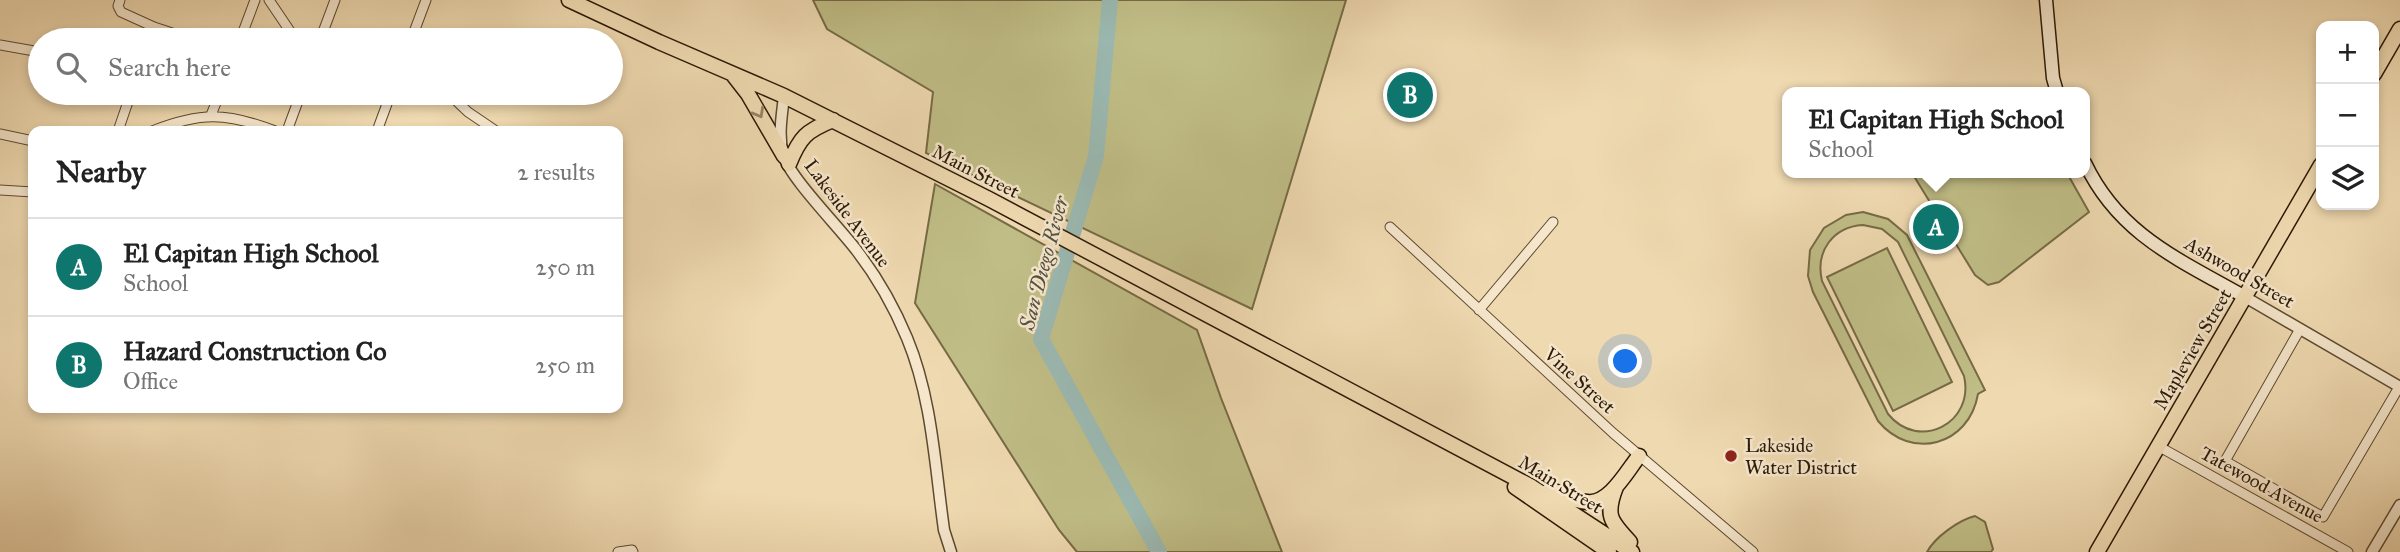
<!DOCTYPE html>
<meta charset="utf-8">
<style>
:root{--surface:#fff;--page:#f2f2f2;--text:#222;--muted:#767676;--line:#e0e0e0;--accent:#0f766e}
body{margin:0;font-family:"IM FELL Great Primer",serif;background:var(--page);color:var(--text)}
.controls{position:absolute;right:21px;top:21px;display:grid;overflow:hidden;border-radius:14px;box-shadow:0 4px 10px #0003}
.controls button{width:63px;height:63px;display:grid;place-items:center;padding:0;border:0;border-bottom:2px solid var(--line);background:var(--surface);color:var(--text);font:35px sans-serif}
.you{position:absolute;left:1626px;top:362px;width:24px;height:24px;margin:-18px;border:5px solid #fff;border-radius:50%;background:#1a73e8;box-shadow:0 0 0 10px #1a73e833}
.badge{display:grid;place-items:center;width:46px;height:46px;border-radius:50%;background:var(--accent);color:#fff;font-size:23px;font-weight:700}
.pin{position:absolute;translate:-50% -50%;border:4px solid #fff;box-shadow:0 2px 7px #0006}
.popup{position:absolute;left:1782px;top:87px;width:308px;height:91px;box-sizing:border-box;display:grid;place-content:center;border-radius:14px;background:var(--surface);filter:drop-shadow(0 2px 5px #0005);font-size:23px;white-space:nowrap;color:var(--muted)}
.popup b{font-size:26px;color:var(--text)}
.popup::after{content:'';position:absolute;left:50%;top:100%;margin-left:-14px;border:14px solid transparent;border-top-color:var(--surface)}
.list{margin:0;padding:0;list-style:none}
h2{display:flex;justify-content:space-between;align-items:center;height:91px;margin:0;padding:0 28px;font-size:30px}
h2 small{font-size:23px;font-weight:400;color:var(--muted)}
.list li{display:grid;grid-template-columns:46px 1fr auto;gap:21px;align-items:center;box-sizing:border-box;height:98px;padding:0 28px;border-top:2px solid var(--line)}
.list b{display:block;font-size:26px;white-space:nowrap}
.list p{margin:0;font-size:23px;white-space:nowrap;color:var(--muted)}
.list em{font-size:23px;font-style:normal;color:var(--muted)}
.icon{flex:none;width:38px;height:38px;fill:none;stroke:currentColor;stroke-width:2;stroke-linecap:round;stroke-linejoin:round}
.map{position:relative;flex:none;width:2400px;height:552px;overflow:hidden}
.search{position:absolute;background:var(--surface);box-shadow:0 4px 10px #0003;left:28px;top:28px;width:595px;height:77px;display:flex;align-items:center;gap:18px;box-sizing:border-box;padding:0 24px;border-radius:38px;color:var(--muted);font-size:26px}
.panel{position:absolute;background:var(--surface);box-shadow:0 4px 10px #0003;left:28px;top:126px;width:595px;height:287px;border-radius:14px}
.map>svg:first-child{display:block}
.green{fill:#c0bd86;stroke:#766b46;stroke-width:2;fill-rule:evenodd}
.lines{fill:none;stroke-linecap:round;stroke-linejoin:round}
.river{stroke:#9bb9b2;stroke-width:16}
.minor-casing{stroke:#5d4930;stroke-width:11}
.tertiary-casing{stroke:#5d4930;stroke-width:13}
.secondary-casing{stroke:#2c1905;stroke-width:15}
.primary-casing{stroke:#2c1905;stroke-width:17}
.minor{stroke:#f5e6cc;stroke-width:9}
.tertiary{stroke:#f5e6cc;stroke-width:10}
.secondary{stroke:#f5e6cc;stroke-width:12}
.primary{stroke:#efd9b0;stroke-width:14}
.oneway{stroke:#978363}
.poi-dot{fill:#8f2418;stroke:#f5e6cc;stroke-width:2.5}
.labels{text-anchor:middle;stroke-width:5;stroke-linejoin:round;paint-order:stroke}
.street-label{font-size:19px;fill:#2c1905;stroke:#f5e6cc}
.poi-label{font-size:19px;fill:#2c1905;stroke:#f5e6cc;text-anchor:start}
.water-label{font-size:21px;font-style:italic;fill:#535142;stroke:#f5e6cc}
</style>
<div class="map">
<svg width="2400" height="552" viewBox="0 0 2400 552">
<rect width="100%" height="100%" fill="#efd9b0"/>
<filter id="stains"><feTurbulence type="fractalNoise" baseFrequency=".00286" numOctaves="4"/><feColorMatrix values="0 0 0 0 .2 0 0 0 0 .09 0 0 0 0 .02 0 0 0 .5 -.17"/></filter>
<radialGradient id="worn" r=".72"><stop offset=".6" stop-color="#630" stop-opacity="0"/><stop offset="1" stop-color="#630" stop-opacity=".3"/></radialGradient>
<path class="green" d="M813 0H1346L1252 309 926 153 933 92 827 29Z
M1912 173H2067L2089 212 1999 282 1988 285 1975 275Z
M935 184 1197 330 1221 398 1282 552H1077L1059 530 915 303Z
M1863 212 1888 219 1907 235 1985 390 1978 394C1969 446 1911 461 1878 421L1813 292 1808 276 1810 250 1824 228 1846 215ZM1863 225 1882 229 1898 242 1964 376C1975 423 1919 452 1888 414L1822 281C1815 251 1833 227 1863 225Z
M1887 248 1952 382 1893 411 1827 277Z
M1975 516 1985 522 1993 549 1991 552H1927C1935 537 1959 520 1975 516Z"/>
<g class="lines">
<path class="river" d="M1110 0 1096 156 1041 339 1159 552"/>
<g class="minor-casing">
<path id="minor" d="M120 0 118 6 121 12 154 27 193 40
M269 0 296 40
M150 40 154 27
M240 40 255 0
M320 40 335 0
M411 40 426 0
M0 45 40 52
M448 93 468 112 496 131
M211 115 220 93
M118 131 131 93
M152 131C200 112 226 112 275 131
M287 131 301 93
M377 131 391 93
M0 134 33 141
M0 190 33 192
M1390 227 1613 433 1753 552
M1479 310 1553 222
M2300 329 2225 461 2323 517 2399 387
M2158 446 2348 552
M618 552 632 550 633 552"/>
</g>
<g class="tertiary-casing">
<path id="tertiary" d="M784 96C782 115 778 135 783 154 789 177 840 228 857 251 877 277 894 307 907 338 932 398 935 466 944 530L951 552
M2245 297 2400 387
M2372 552 2400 505"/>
</g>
<g class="secondary-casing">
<path id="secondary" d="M2046 0 2053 78 2057 92
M2085 163C2119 235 2180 260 2245 297"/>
</g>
<g class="primary-casing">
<path id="primary" d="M569 0 659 42 784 96 989 199 1532 487 1632 552
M2374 74 2400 29
M734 76 748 94 784 156
M789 164C800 137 806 131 833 120
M1515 487 1609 552
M1616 487C1605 515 1610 521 1630 542
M1550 489C1561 494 1574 501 1587 502 1609 505 1627 471 1639 456
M2097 552 2321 165"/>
</g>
<use href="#minor" class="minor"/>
<use href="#tertiary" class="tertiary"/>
<use href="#secondary" class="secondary"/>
<use href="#primary" class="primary"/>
</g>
<defs><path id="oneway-chevron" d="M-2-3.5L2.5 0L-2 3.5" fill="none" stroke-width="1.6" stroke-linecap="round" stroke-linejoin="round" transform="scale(1.75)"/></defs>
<use class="oneway" href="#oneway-chevron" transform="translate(759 113) rotate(61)"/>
<circle class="poi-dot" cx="1731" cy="456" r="7"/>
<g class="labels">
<g class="street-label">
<text transform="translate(976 171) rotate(27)" y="7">Main Street</text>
<text transform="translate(848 213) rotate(53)" y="7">Lakeside Avenue</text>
<text transform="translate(2240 272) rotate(30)" y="7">Ashwood Street</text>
<text transform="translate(2192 349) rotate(-60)" y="7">Mapleview Street</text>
<text transform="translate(1580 380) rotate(42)" y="7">Vine Street</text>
<text transform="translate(1561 484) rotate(31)" y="7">Main Street</text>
<text transform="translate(2262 484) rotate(29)" y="7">Tatewood Avenue</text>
</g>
<g class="poi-label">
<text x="1745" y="452">Lakeside<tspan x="1745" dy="22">Water District</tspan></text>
</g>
<g class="water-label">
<text transform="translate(1044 263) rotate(-75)" y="7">San Diego River</text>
</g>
</g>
<rect width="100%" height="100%" filter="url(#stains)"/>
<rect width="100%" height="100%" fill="url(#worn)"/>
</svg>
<div class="controls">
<button>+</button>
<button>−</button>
<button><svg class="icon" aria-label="layers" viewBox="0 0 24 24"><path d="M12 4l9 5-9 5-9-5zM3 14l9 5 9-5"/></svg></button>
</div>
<div class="you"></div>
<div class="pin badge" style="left:1936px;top:227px">A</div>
<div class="popup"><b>El Capitan High School</b>School</div>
<div class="pin badge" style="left:1410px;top:95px">B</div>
<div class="search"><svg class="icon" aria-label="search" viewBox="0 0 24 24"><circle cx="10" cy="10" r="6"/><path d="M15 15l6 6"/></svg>Search here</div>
<section class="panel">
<h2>Nearby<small>2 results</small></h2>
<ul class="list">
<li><span class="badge">A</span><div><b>El Capitan High School</b><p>School</p></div><em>250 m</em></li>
<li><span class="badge">B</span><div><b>Hazard Construction Co</b><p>Office</p></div><em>250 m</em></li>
</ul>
</section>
</div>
